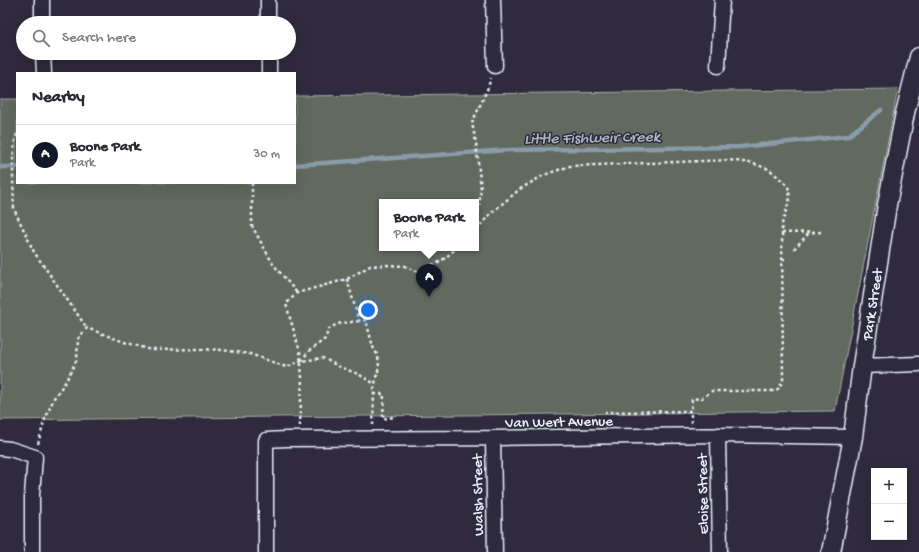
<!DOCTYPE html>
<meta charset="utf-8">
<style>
:root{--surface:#fff;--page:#f2f2f3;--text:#2b2b33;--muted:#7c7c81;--line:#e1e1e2;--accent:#111827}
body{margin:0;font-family:"Gochi Hand",sans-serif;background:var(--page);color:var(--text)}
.controls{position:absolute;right:12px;bottom:12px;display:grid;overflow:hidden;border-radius:0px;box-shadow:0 4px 16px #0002}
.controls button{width:36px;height:36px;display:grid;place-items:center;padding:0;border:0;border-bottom:1px solid var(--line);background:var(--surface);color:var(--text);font:20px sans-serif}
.you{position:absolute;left:368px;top:310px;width:14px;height:14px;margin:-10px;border:3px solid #fff;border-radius:50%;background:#1a73e8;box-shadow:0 0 0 6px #1a73e833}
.badge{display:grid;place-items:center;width:26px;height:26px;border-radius:50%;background:var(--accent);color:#fff;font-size:13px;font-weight:700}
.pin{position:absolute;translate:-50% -33px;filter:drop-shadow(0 1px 2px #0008)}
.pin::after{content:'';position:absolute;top:21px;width:14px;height:12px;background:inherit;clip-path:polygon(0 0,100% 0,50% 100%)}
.popup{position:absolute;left:379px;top:199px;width:100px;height:52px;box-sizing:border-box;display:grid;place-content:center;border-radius:0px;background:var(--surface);filter:drop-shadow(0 1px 3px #0005);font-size:13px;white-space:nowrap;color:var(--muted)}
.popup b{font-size:15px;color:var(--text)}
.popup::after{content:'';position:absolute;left:50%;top:100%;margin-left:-8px;border:8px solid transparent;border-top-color:var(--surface)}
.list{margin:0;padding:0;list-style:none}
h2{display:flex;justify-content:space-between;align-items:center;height:52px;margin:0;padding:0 16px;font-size:17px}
h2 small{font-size:13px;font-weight:400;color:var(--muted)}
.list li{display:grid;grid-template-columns:26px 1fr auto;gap:12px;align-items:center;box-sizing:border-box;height:60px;padding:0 16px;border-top:1px solid var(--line)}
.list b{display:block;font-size:15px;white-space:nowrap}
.list p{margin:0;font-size:13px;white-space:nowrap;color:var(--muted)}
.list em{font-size:13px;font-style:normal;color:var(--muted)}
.icon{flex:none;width:22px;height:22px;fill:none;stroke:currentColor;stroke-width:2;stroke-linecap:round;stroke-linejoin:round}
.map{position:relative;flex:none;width:919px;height:552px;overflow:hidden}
.search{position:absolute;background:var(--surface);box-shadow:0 4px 16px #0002;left:16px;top:16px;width:280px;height:44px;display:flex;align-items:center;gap:10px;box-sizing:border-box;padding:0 14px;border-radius:22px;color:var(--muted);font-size:15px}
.panel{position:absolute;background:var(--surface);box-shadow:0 4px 16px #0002;left:16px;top:72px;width:280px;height:112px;border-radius:0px}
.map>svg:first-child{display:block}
.green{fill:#626a5e;stroke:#a5aeab;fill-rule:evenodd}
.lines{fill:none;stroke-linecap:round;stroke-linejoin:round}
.stream{stroke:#8a9cab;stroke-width:4.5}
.minor-casing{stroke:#e8f1f8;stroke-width:17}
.tertiary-casing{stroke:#e8f1f8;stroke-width:21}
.path{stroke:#e8f1f8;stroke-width:2.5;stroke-dasharray:3 3;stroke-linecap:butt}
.minor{stroke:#2f2a3d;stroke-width:14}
.tertiary{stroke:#2f2a3d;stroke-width:18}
.labels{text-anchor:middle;stroke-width:3;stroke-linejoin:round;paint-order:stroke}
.street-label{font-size:15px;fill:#e8f1f8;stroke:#2f2a3d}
.water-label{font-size:16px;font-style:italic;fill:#aab8c4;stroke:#2f2a3d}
</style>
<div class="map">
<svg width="919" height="552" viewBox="0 0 919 552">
<rect width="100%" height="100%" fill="#2f2a3d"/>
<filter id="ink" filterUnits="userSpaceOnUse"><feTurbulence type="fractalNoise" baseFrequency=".025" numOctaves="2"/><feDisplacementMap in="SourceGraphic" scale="8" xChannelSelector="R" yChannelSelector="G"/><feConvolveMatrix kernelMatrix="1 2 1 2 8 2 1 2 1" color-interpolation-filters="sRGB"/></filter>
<g filter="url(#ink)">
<path class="green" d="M898 89 835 411 0 420V99H17V183H295V96ZM382 202H476V248H382Z"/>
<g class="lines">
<path class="stream" d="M295 165 508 150 740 147 848 136 881 110
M0 167H17"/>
<g class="minor-casing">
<path id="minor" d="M42 0V23
M268 0V23
M493 0 495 66
M43 53 44 73
M269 53V73
M718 66 722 0
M862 366 919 364
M718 435 720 552
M493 438 495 552
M0 448 10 449 35 457 32 495V552
M266 552V440L286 439 493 438 718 435 853 437"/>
</g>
<g class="tertiary-casing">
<g id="tertiary">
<path id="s1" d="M831 552 853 437 862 366 887 205 905 113 919 57"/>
</g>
</g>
<path class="path" d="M17 134 15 139 13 159V178L14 209 34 252 87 328
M252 183V226L273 264 297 293
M476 224 478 216 481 189 476 143 472 123 487 90 491 78
M476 230 491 213 520 189 544 175 570 166 729 160 751 163 769 169 788 186 790 198 782 224 783 381 778 389 772 391H712L702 398 692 399 691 411 605 412
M782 233 824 232
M794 249 809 233
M782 259H788
M347 279 359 321 366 320 373 347 378 356 379 367 376 379 374 389 373 425
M359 321 337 324 329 329 325 339 309 351 301 361 323 358 340 367 358 374 375 384
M374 394H384L383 419 394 417
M691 423V411
M300 426 302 378 300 352 286 304 297 293 347 279 370 266 386 265 405 266 416 271 440 262 457 248
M38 444 44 422 54 398 66 381 77 359 78 339 87 328 124 342 152 350 200 349 222 350 250 354 286 367 301 361"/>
<use href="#minor" class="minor"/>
<use href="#tertiary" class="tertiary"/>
</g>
</g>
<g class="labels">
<g class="street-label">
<text dy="5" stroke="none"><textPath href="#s1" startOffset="251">Park Street</textPath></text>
<text transform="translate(559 421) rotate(-1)" y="5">Van Wert Avenue</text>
<text transform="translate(702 494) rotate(-91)" y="5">Eloise Street</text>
<text transform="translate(477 495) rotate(-91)" y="5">Walsh Street</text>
</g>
<g class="water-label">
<text transform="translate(592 136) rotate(-1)" y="6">Little Fishweir Creek</text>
</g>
</g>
</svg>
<div class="controls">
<button>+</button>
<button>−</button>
</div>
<div class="you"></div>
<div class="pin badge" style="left:429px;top:297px">A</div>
<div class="popup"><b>Boone Park</b>Park</div>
<div class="search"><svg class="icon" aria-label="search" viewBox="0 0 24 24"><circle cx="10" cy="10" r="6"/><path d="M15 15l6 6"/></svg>Search here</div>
<section class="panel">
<h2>Nearby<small></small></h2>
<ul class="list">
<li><span class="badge">A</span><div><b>Boone Park</b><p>Park</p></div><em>30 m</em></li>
</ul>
</section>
</div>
